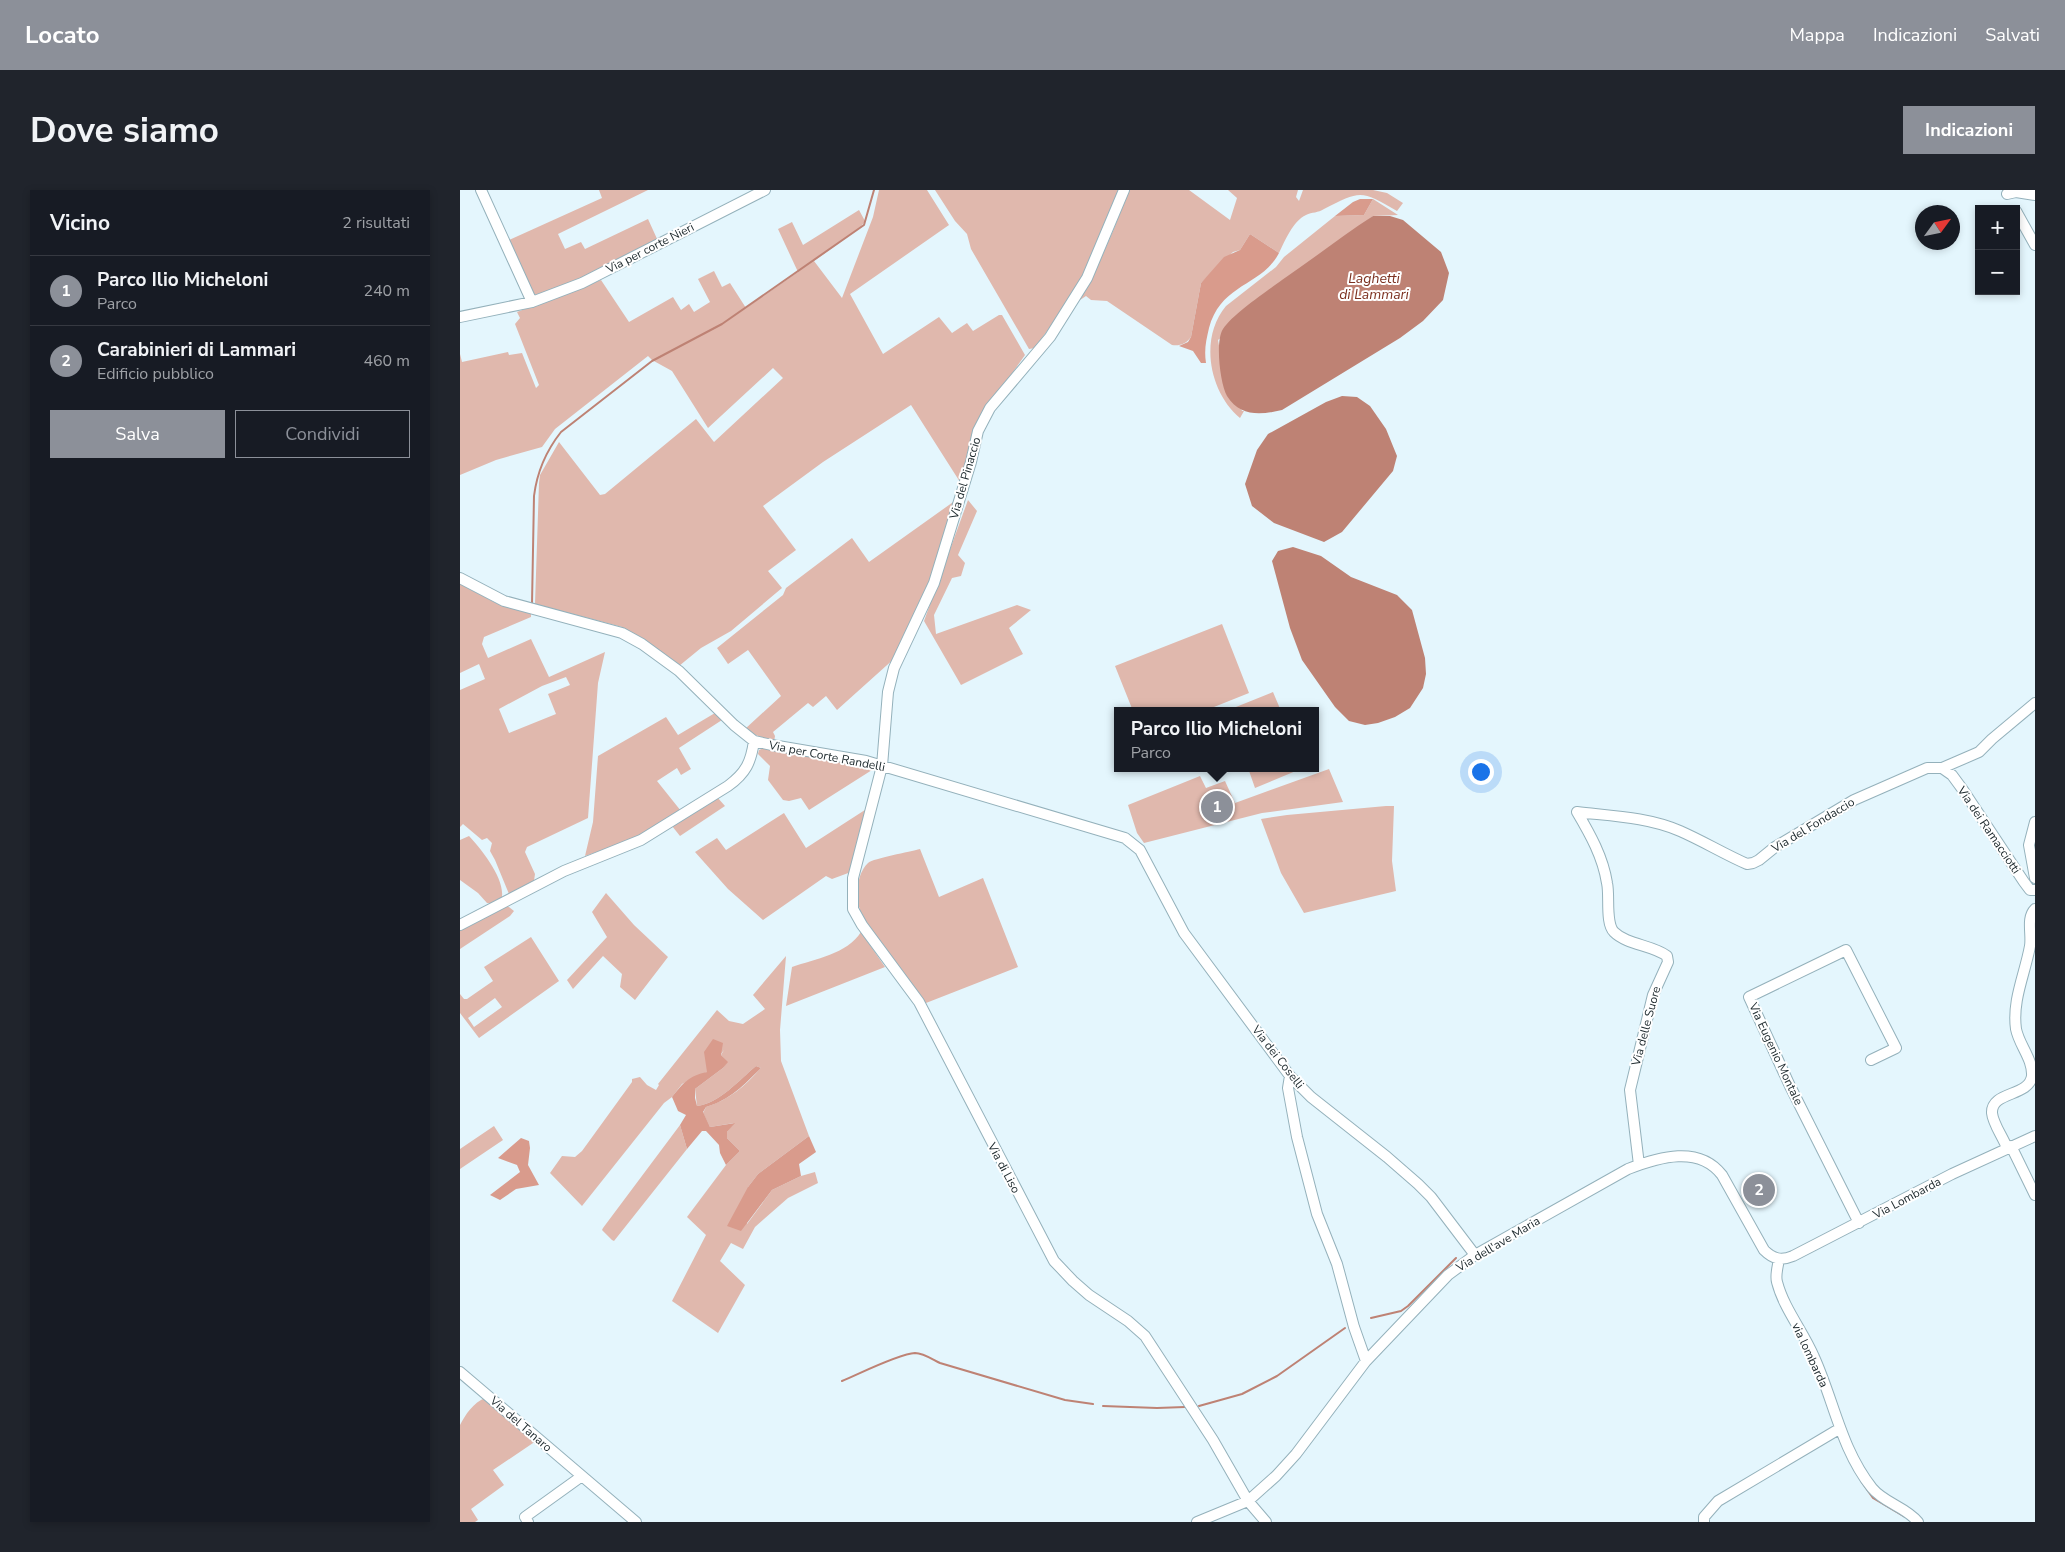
<!DOCTYPE html>
<html lang="it">
<meta charset="utf-8">
<style>
:root{--surface:#171b24;--page:#20242c;--text:#f1f3f6;--muted:#9ea1a6;--line:#363941;--accent:#8c9099}
body{margin:0;font-family:"Nunito Sans",sans-serif;background:var(--page);color:var(--text)}
.controls{position:absolute;right:15px;top:15px;display:grid;overflow:hidden;border-radius:0px;box-shadow:0 2px 8px #0003}
.controls button{width:45px;height:45px;display:grid;place-items:center;padding:0;border:0;border-bottom:1px solid var(--line);background:var(--surface);color:var(--text);font:25px sans-serif}
.compass{position:absolute;left:1455px;top:15px;width:45px;height:45px;border-radius:50%;background:var(--surface);box-shadow:0 2px 8px #0003;rotate:57deg}
.you{position:absolute;left:1020px;top:581px;width:18px;height:18px;margin:-12px;border:4px solid #fff;border-radius:50%;background:#1a73e8;box-shadow:0 0 0 8px #1a73e833}
.badge{display:grid;place-items:center;width:32px;height:32px;border-radius:50%;background:var(--accent);color:#fff;font-size:16px;font-weight:700}
.pin{position:absolute;translate:-50% -50%;border:2px solid #fff;box-shadow:0 1px 5px #0006}
.popup{position:absolute;left:654px;top:517px;width:205px;height:65px;box-sizing:border-box;display:grid;place-content:center;border-radius:0px;background:var(--surface);filter:drop-shadow(0 1px 4px #0005);font-size:16px;white-space:nowrap;color:var(--muted)}
.popup b{font-size:19px;color:var(--text)}
.popup::after{content:'';position:absolute;left:50%;top:100%;margin-left:-10px;border:10px solid transparent;border-top-color:var(--surface)}
.list{margin:0;padding:0;list-style:none}
h2{display:flex;justify-content:space-between;align-items:center;height:65px;margin:0;padding:0 20px;font-size:21px}
h2 small{font-size:16px;font-weight:400;color:var(--muted)}
.list li{display:grid;grid-template-columns:32px 1fr auto;gap:15px;align-items:center;box-sizing:border-box;height:70px;padding:0 20px;border-top:1px solid var(--line)}
.list b{display:block;font-size:19px;white-space:nowrap}
.list p{margin:0;font-size:16px;white-space:nowrap;color:var(--muted)}
.list em{font-size:16px;font-style:normal;color:var(--muted)}
.actions{display:flex;gap:10px;padding:15px 20px}
.actions a{flex:1;padding:11px 0;border:1px solid var(--accent);border-radius:0px;text-align:center;font-size:18px;color:var(--accent)}
.actions .main{background:var(--accent);color:#fff}
.map{position:relative;flex:none;width:1575px;height:1332px;overflow:hidden;border-radius:0px}
header{display:flex;align-items:center;gap:30px;box-sizing:border-box;height:70px;padding:0 25px;background:var(--accent);color:#fff}
header strong{font-size:24px}
nav{display:flex;gap:28px;margin-inline-start:auto;font-size:18px}
.intro{display:flex;align-items:center;justify-content:space-between;box-sizing:border-box;height:120px;padding:0 30px}
h1{margin:0;font-size:35px}
.button{padding:12px 22px;border-radius:0px;background:var(--accent);color:#fff;font-size:18px;font-weight:700}
main{display:flex;gap:30px;padding:0 30px}
aside{flex:1;background:var(--surface);border-radius:0px;box-shadow:0 2px 8px #0003}
.map>svg:first-child{display:block}
.green{fill:#e0b8ad;fill-rule:evenodd}
.forest{fill:#d99b8c}
.water{fill:#be8274}
.lines{fill:none;stroke-linecap:round;stroke-linejoin:round}
.stream{stroke:#be8274;stroke-width:2}
.minor-casing{stroke:#94b1bb;stroke-width:12}
.minor{stroke:#fff;stroke-width:10}
.labels{text-anchor:middle;stroke-width:4;stroke-linejoin:round;paint-order:stroke}
.street-label{font-size:12px;fill:#1b272b;stroke:#fff}
.water-label{font-size:14px;font-style:italic;fill:#7c3120;stroke:#fff}
</style>
<header>
<strong>Locato</strong>
<nav><a>Mappa</a><a>Indicazioni</a><a>Salvati</a></nav>
</header>
<div class="intro"><h1>Dove siamo</h1><a class="button">Indicazioni</a></div>
<main>
<aside>
<h2>Vicino<small>2 risultati</small></h2>
<ul class="list">
<li><span class="badge">1</span><div><b>Parco Ilio Micheloni</b><p>Parco</p></div><em>240 m</em></li>
<li><span class="badge">2</span><div><b>Carabinieri di Lammari</b><p>Edificio pubblico</p></div><em>460 m</em></li>
</ul>
<div class="actions"><a class="main">Salva</a><a>Condividi</a></div>
</aside>
<div class="map">
<svg width="1575" height="1332" viewBox="0 0 1575 1332">
<rect width="100%" height="100%" fill="#e4f6fd"/>
<path class="green" d="M139 0H188L98 44 105 59 121 52 125 59 188 29 198 51 113 94 74 105 47 51 142 8Z
M419 0H467L489 35 390 104 423 164 479 127 492 143 507 133 513 141 539 125H542L565 165 531 213 500 292 451 215 363 272 303 316 336 360 308 381 322 398 271 441 241 458 219 476 162 437 75 414 79 293 80 285 99 252 140 305 145 304 236 229 254 252 323 188 313 178 248 238 212 181 192 170 188 166 95 239 82 257 36 270 0 285V164L2 172 48 162 49 165 62 163 76 198 79 195 55 134 60 128 57 122 141 90 169 132 213 107 221 120 229 114 234 122 250 112 238 89 254 81 262 97 270 93 286 118 338 82 318 39 332 32 343 55 399 20 405 31 400 38 354 71 382 108 413 27Z
M475 0H661L628 83 575 158 569 159 511 59 507 44 495 31Z
M669 0H729L770 30 777 8 768 0H838L836 7 839 11 843 0H913L927 3 943 13 937 21C901 0 901 0 864 19 858 23 852 22 846 25 833 31 825 51 819 63L790 44 780 60 773 62 741 93 731 147C726 154 720 156 712 155L647 111 631 110 626 106 620 110 636 80 653 41Z
M913 9 938 25 913 26 758 150 760 161 782 221H784L780 228C749 202 739 148 766 116L816 77 824 67 875 26 904 25Z
M503 305 472 396 436 467 377 520 366 506 353 517 348 513 313 542 315 546 314 552 288 542 285 539 321 506 288 460 268 474 257 458 323 405 326 398 392 348 409 372Z
M508 310 517 321 498 365 505 373 501 386 492 388 474 425 476 444 557 415 571 420 549 438 563 464 501 495 464 431Z
M0 394 36 413 71 424V427L24 447 22 454 28 468 71 449 89 487 145 462 138 493 128 628 67 657 65 662 75 684 74 691 49 704 35 670 30 661 32 653 27 648 22 650 3 634 0 637V500L25 489 19 474 0 483ZM106 487 110 495 88 504 96 524 49 543 39 519 82 496Z
M762 434 789 503 744 521H673L655 476Z
M813 502 821 521H766Z
M255 523 262 530 219 558 231 579 221 585 217 578 197 591 221 621 178 648 125 666 133 632 138 566 206 527 218 545Z
M304 558 405 575 412 580 349 620 341 608 329 611 323 610 308 590 310 576 298 564 299 560Z
M788 578H843L795 598Z
M869 579 883 612 802 623 684 653 677 643 668 615 740 586 746 598 765 591 775 613Z
M257 607 265 616 220 646 212 636Z
M926 616H934L932 671 936 701 844 723 821 683 801 629 827 625Z
M408 618 391 682 372 689 366 686 303 730 268 699 235 662 257 648 266 660 324 623 346 658Z
M9 646C22 660 48 692 41 711L35 714 27 713 18 703 0 690V650Z
M460 659 479 707 523 688 558 777 466 813C451 797 406 740 400 720 395 706 397 683 408 673 414 668 450 662 460 659Z
M146 703 174 735 208 767 175 810 160 797 162 784 143 766 113 799 107 790 147 747 132 722Z
M45 714 54 721 50 726 0 759V738Z
M401 742 425 777 326 816 332 777C355 769 387 764 401 742Z
M71 747 99 791 19 848 0 823V804L4 809H7L33 791 24 777ZM35 808 42 817 14 837 8 828Z
M326 766 320 840 321 871 349 946 298 984 288 997 287 1034 312 1000 341 986 355 982 358 993 328 1008 295 1037 283 1059 271 1053 260 1071 285 1095 258 1143 212 1111 246 1045 227 1027 266 975 280 961 267 948V942L274 933 250 937 243 923 246 917C269 910 285 896 301 878L296 876C279 890 260 913 237 916L235 899 263 878 267 872 261 865 264 860 247 882 222 894 212 907 204 913 122 1016 90 983 102 966 115 967 122 961 172 892V889L180 887 187 895 196 900 199 895 198 894 257 820 269 831 283 834 305 819 293 805Z
M220 935 227 959 154 1051 152 1050 142 1040 143 1038Z
M34 936 43 950 0 979V959Z
M25 1208 76 1251 33 1280 44 1295 11 1319 18 1330 15 1332H0V1235C5 1225 14 1212 25 1208Z"/>
<path class="forest" d="M900 9H913L904 25 875 26 893 12Z
M790 44 819 63C802 96 761 93 749 138 746 151 744 160 746 173H741L733 161 719 156 728 152 731 147 741 93 764 67 780 60Z
M253 849 263 853 261 865 268 872 263 878 235 899V908L237 916C260 913 279 890 296 876L301 878C284 895 270 910 246 917L243 922 250 937 275 933 267 942V948L280 961 266 975 260 963 259 955 246 941H242L227 959 220 935 226 925 218 921 212 907C224 892 229 886 247 882L244 862Z
M349 946 356 962 339 974 341 986 312 1000 281 1041 267 1036 288 997 298 984Z
M61 948 69 951 70 958 68 975 79 995 56 999 40 1010 30 1005 60 982 57 975 38 968Z"/>
<path class="water" d="M913 26H930L943 30 981 62 989 83 983 110 963 131 940 148 822 220C801 225 780 227 767 206 760 193 755 151 763 139 774 123 806 102 822 90 853 69 882 46 913 26Z
M882 206 897 207 910 216 926 239 937 266 933 281 882 342 864 352 814 333 792 316 785 294 797 260 808 244 866 212Z
M833 357 861 366 891 387 937 405 952 420 965 468 966 484 963 498 950 518 935 527 918 533 905 535 889 531 875 517 842 470 830 438 812 371 818 361Z"/>
<g class="lines">
<path class="stream" d="M72 414 74 306C77 282 86 261 101 242L192 171 262 134 404 35 414 0
M911 1128 941 1121 948 1116 996 1068
M382 1191C399 1184 438 1164 455 1163 463 1163 472 1169 480 1173L605 1210 633 1214
M643 1216 697 1218 725 1217
M739 1216 782 1204 817 1186 885 1138
M1401 1291 1413 1308 1445 1327"/>
<g class="minor-casing">
<path id="minor" d="M21 0 72 112
M664 0 627 88 590 147 530 218 518 241 511 272 474 393 434 478 428 502 422 576 393 688V719L402 735 459 812 594 1071 613 1091 629 1105 668 1131 685 1146 753 1250 788 1311 806 1332
M1547 4 1556 2 1575 5
M1556 21 1575 55
M0 127 72 112 122 93 305 0
M0 388 44 411 162 443 182 454 219 481 274 535 294 551 312 555 406 571 665 648 680 660 724 743 830 886 851 907 927 967 958 994 971 1007 1015 1065
M1482 578 1492 585 1503 600 1564 692 1570 700H1575
M1117 622C1151 626 1188 627 1220 641 1243 651 1264 664 1287 674L1293 673 1299 670 1315 657 1394 610 1467 578H1482L1519 562 1532 549 1575 513
M1117 622C1130 644 1143 667 1147 693 1150 706 1145 733 1154 742 1167 755 1193 755 1207 766L1208 772 1193 805 1170 900 1179 975
M1575 632 1569 655 1575 688
M0 735 104 681 181 650 268 596C286 583 291 572 294 551
M830 886 828 898 837 947 857 1024 877 1074 894 1137 906 1171
M1551 956 1575 1005
M1547 958C1543 947 1533 934 1532 923 1531 901 1569 907 1572 886 1573 869 1559 855 1556 839 1552 810 1565 784 1570 756 1572 744 1566 728 1575 719
M1399 1033 1330 896 1289 807 1386 760 1436 858 1411 870
M1319 1069C1318 1076 1315 1085 1317 1092 1324 1119 1343 1141 1354 1167 1374 1211 1381 1259 1412 1298 1424 1313 1446 1317 1458 1332
M0 1182 176 1332
M68 1332 65 1327 122 1286
M737 1332 788 1311 816 1286 836 1264 906 1171 988 1085 1015 1065 1168 979C1199 967 1239 955 1262 985L1304 1060C1313 1069 1321 1071 1333 1066L1492 984 1575 946
M1244 1332V1327L1258 1311 1379 1239"/>
</g>
<use href="#minor" class="minor"/>
</g>
<g class="labels">
<g class="street-label">
<text transform="translate(190 58) rotate(-27)" y="4">Via per corte Nieri</text>
<text transform="translate(505 288) rotate(-74)" y="4">Via del Pinaccio</text>
<text transform="translate(367 566) rotate(11)" y="4">Via per Corte Randelli</text>
<text transform="translate(1353 635) rotate(-31)" y="4">Via del Fondaccio</text>
<text transform="translate(1529 640) rotate(56)" y="4">Via dei Ramacciotti</text>
<text transform="translate(1186 836) rotate(-75)" y="4">Via delle Suore</text>
<text transform="translate(1316 864) rotate(65)" y="4">Via Eugenio Montale</text>
<text transform="translate(818 867) rotate(52)" y="4">Via dei Coselli</text>
<text transform="translate(544 978) rotate(62)" y="4">Via di Liso</text>
<text transform="translate(1447 1008) rotate(-28)" y="4">Via Lombarda</text>
<text transform="translate(1038 1054) rotate(-31)" y="4">Via dell'ave Maria</text>
<text transform="translate(1350 1165) rotate(65)" y="4">via lombarda</text>
<text transform="translate(61 1234) rotate(41)" y="4">Via del Tanaro</text>
</g>
<g class="water-label">
<text x="914" y="93">Laghetti<tspan x="914" dy="16">di Lammari</tspan></text>
</g>
</g>
</svg>
<div class="controls">
<button>+</button>
<button>−</button>
</div>
<svg class="compass" viewBox="-18 -18 36 36"><path d="M0-13l5 13h-10z" fill="#e53935"/><path d="M0 13l5-13h-10z" fill="#9ea1a6"/></svg>
<div class="you"></div>
<div class="pin badge" style="left:757px;top:617px">1</div>
<div class="popup"><b>Parco Ilio Micheloni</b>Parco</div>
<div class="pin badge" style="left:1299px;top:1000px">2</div>
</div>
</main>
